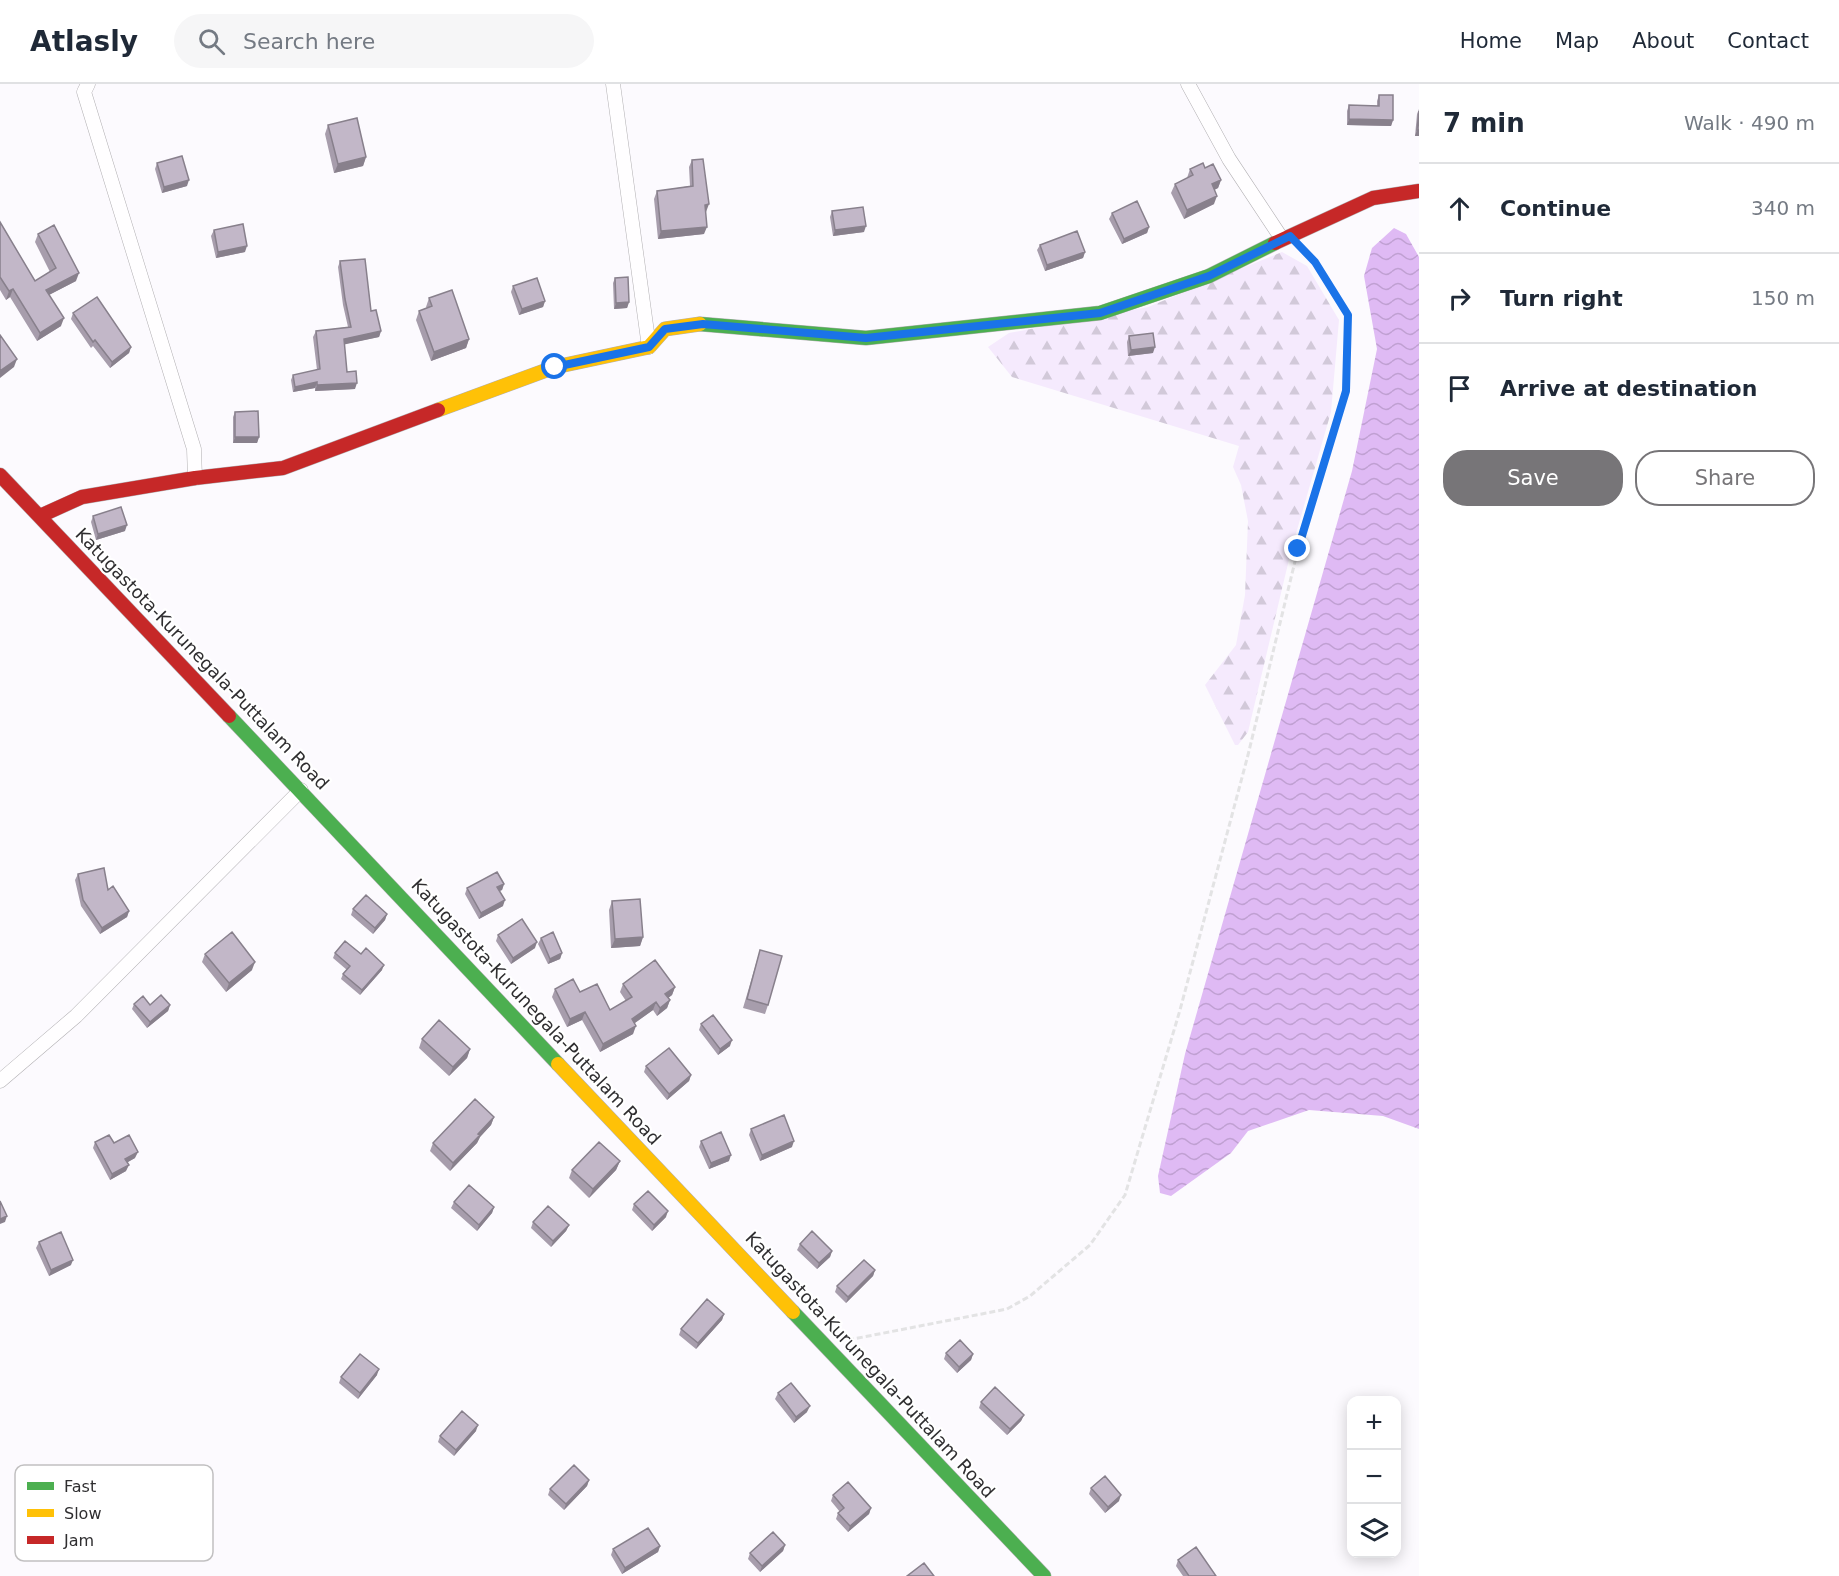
<!DOCTYPE html>
<meta charset="utf-8">
<style>
:root{--surface:#fff;--page:#f6f6f7;--text:#1f2937;--muted:#747a83;--line:#e0e1e3;--accent:#777578}
body{margin:0;font-family:"DejaVu Sans",sans-serif;background:var(--page);color:var(--text)}
.controls{position:absolute;right:18px;bottom:18px;display:grid;overflow:hidden;border-radius:12px;box-shadow:0 3px 15px #0003}
.controls button{width:54px;height:54px;display:grid;place-items:center;padding:0;border:0;border-bottom:2px solid var(--line);background:var(--surface);color:var(--text);font:30px sans-serif}
.stop{position:absolute;width:18px;height:18px;margin:-14px;border:4px solid #1a73e8;border-radius:50%;background:#fff}
.stop.end{background:#1a73e8;border-color:#fff;box-shadow:0 2px 6px #0008}
.list{margin:0;padding:0;list-style:none}
h2{display:flex;justify-content:space-between;align-items:center;height:78px;margin:0;padding:0 24px;font-size:26px}
h2 small{font-size:20px;font-weight:400;color:var(--muted)}
.list li{display:grid;grid-template-columns:39px 1fr auto;gap:18px;align-items:center;box-sizing:border-box;height:90px;padding:0 24px;border-top:2px solid var(--line)}
.list b{display:block;font-size:22px;white-space:nowrap}
.list em{font-size:20px;font-style:normal;color:var(--muted)}
.actions{display:flex;gap:12px;padding:18px 24px}
.actions a{flex:1;padding:14px 0;border:2px solid var(--accent);border-radius:24px;text-align:center;font-size:21px;color:var(--accent)}
.actions .main{background:var(--accent);color:#fff}
.icon{flex:none;width:33px;height:33px;fill:none;stroke:currentColor;stroke-width:2;stroke-linecap:round;stroke-linejoin:round}
.map{position:relative;flex:none;width:1419px;height:1492px;overflow:hidden}
header{display:flex;align-items:center;gap:36px;box-sizing:border-box;height:84px;padding:0 30px;background:var(--surface);border-bottom:2px solid var(--line)}
header strong{font-size:28px}
nav{display:flex;gap:33px;margin-inline-start:auto;font-size:21px}
.search{width:420px;height:54px;background:var(--page);display:flex;align-items:center;gap:15px;box-sizing:border-box;padding:0 21px;border-radius:33px;color:var(--muted);font-size:22px}
main{display:flex}
aside{flex:1;background:var(--surface)}
.map>svg:first-child{display:block}
.forest{fill:url(#forest-firs)}
.water{fill:url(#water-waves)}
.lines{fill:none;stroke-linecap:round;stroke-linejoin:round}
.street-casing{stroke:#b2b0b3;stroke-width:15}
.fast-casing{stroke:#b2b0b3;stroke-width:15}
.slow-casing{stroke:#b2b0b3;stroke-width:15}
.jam-casing{stroke:#b2b0b3;stroke-width:15}
.path{stroke:#e3e3e4;stroke-width:3;stroke-dasharray:6 3;stroke-linecap:butt}
.street{stroke:#fffeff;stroke-width:14}
.fast{stroke:#4caf50;stroke-width:14}
.slow{stroke:#ffc107;stroke-width:14}
.jam{stroke:#c62828;stroke-width:14}
.wall{fill:#a79dac}
.shaded-wall{fill:#88808c}
.building{fill:#c2b7c8;stroke:#88808c;stroke-width:1.5}
.route{stroke:#1a73e8;stroke-width:8}
.labels{text-anchor:middle;stroke-width:4.5;stroke-linejoin:round;paint-order:stroke}
.street-label{font-size:18px;fill:#2f2e30;stroke:#fff}
.key{fill:#fff;stroke:#c1c0c1;stroke-width:1.5}
.key-label{font-size:16px;fill:#2f2e30}
</style>
<header>
<strong>Atlasly</strong>
<div class="search"><svg class="icon" aria-label="search" viewBox="0 0 24 24"><circle cx="10" cy="10" r="6"/><path d="M15 15l6 6"/></svg>Search here</div>
<nav><a>Home</a><a>Map</a><a>About</a><a>Contact</a></nav>
</header>
<main>
<div class="map">
<svg width="1419" height="1492" viewBox="0 0 1419 1492">
<defs>
<pattern id="forest-firs" width="22" height="20" patternUnits="userSpaceOnUse" patternTransform="scale(1.5)"><rect width="22" height="20" fill="#f5eafd"/><path d="M5 1l3.5 6h-7zM16 11l3.5 6h-7z" fill="#d2c9d9"/></pattern>
<pattern id="water-waves" width="16" height="10" patternUnits="userSpaceOnUse" patternTransform="scale(1.5)"><rect width="16" height="10" fill="#dfbaf4"/><path d="M0 5q4-4 8 0t8 0" fill="none" stroke="#c0a0d2"/></pattern>
</defs>
<rect width="100%" height="100%" fill="#fcfafe"/>
<path class="forest" d="M1282 168 1307 182 1339 236 1331 328 1291 467 1248 648 1238 661H1235L1205 601 1236 561 1245 511 1248 437 1241 401 1233 383 1239 362 1012 293 988 263 1009 249 1148 223Z"/>
<path class="water" d="M1394 144 1406 150 1419 173V1045L1383 1032 1309 1026 1248 1047 1231 1069 1171 1112 1160 1109 1158 1092 1185 970 1352 387 1377 265 1364 192 1372 164Z"/>
<g class="lines">
<g class="street-casing">
<path id="street" d="M88 0 84 8 194 365 195 394
M613 0 649 263
M1188 0 1229 75 1282 155
M0 997 76 932 301 706"/>
</g>
<g class="fast-casing">
<path id="fast" d="M700 240 866 254 1100 229 1209 192 1275 159
M229 632 558 980
M793 1228 1044 1492"/>
</g>
<g class="slow-casing">
<path id="slow" d="M438 326 555 283 649 263 665 245 700 240
M558 980 793 1228"/>
</g>
<g class="jam-casing">
<path id="jam" d="M1275 159 1373 114 1419 107
M0 391 229 632
M40 432 82 413 195 394 283 384 438 326"/>
</g>
<path class="path" d="M848 1256 1007 1225 1030 1212 1090 1161 1125 1111 1180 926 1248 671 1298 465 1346 307 1348 231 1315 178 1302 164"/>
<use href="#street" class="street"/>
<use href="#fast" class="fast"/>
<use href="#slow" class="slow"/>
<use href="#jam" class="jam"/>
</g>
<path class="wall" d="M1379 11 1393 36 1391 42 1347 41V27L1349 21 1377 22V17Z
M1419 25V52H1415L1417 30Z
M328 41 366 73 363 82 334 89 325 50Z
M692 76 706 128H705L704 150 658 155 654 115 657 107 690 102 689 83Z
M157 79 187 102 162 109 155 85Z
M1205 84 1221 96 1218 104 1214 106V120L1184 135 1171 109 1175 100 1187 94 1190 85Z
M832 127 864 148 833 152 830 133Z
M1112 129 1149 143 1147 149 1122 160 1109 135Z
M0 138 35 197 50 188 35 158 38 150 76 197 49 211 61 242 37 257 10 213 6 216 0 206Z
M214 146 245 168 216 174 211 152Z
M1040 161 1085 168 1083 174 1045 187 1037 166Z
M340 177 371 227 381 247 379 253 344 260 347 288 355 305 315 307V304L293 308 291 296 293 291 317 286 313 253 316 247 348 243 343 221 338 183Z
M615 194 629 218 627 224 614 225 613 199Z
M513 202 545 217 543 223 519 231 511 208Z
M429 214 469 255 466 264 431 277 416 236 419 227 427 224 426 223Z
M73 229 131 263 129 269 110 284 93 262 91 264 71 235Z
M1129 252 1153 269 1128 272 1127 258Z
M235 328 259 353 257 359H233V333Z
M93 432 125 447 96 456 91 438Z
M78 790 108 806 129 827 127 833 100 850 81 822 75 796Z
M504 800 502 806 499 807 503 822 479 835 465 810 467 804Z
M612 817 643 853 640 862 611 864 609 826Z
M353 825 387 830 385 836 373 850 351 831Z
M498 851 535 864 511 880 496 857Z
M541 854 562 869 560 875 548 880 538 860Z
M760 866 768 921 765 930 743 924Z
M335 869 361 870 382 886 360 911 341 895 343 890 347 886 333 874Z
M205 870 252 886 226 908 202 878Z
M623 900 675 903 672 911 668 914 670 916 667 924 657 932 653 926 635 939 633 950 600 968 582 936 567 943 552 913 555 905 580 908 610 926 626 917 620 908Z
M134 920 150 921H170L168 927 147 944 132 925Z
M701 940 730 962 718 971 699 946Z
M422 955 470 965 467 974 449 992 419 964Z
M646 982 691 991 689 997 667 1016 644 988Z
M494 1033 491 1041 480 1053 477 1059 450 1087 430 1067 433 1059Z
M751 1045 792 1063 760 1077 749 1051Z
M701 1057 729 1077 709 1085 699 1063Z
M95 1058 114 1059 135 1074 127 1078 126 1087 110 1096 93 1064Z
M620 1077 616 1086 589 1114 569 1094 572 1086Z
M454 1118 494 1123 492 1129 477 1147 451 1124Z
M634 1120 666 1133 652 1147 632 1126Z
M533 1138 569 1141 566 1147 551 1163 531 1144Z
M39 1158 71 1181 49 1192 36 1164Z
M800 1160 832 1167 830 1173 817 1185 797 1166Z
M875 1186 873 1192 846 1219 835 1208 837 1202Z
M724 1230 722 1236 696 1265 679 1251 681 1245Z
M946 1269 973 1270 971 1276 957 1289 944 1275Z
M377 1291 358 1315 339 1299 341 1293Z
M778 1309 807 1328 794 1339 775 1315Z
M981 1318 1024 1331 1021 1337 1007 1351 979 1324Z
M476 1347 454 1372 438 1358 440 1352Z
M589 1396 587 1402 564 1426 548 1411 550 1405Z
M1091 1404 1119 1417 1105 1429 1089 1410Z
M833 1411 871 1424 869 1430 848 1448 836 1435 838 1429 840 1428 831 1417Z
M785 1461 783 1467 760 1488 748 1475 750 1469Z
M660 1462 658 1468 622 1490 611 1471 613 1465Z
M1178 1476 1216 1492H1183L1176 1482Z"/>
<path class="shaded-wall" d="M1349 35 1393 36 1391 42 1347 41Z
M1417 46H1419V52H1415Z
M366 73 363 82 334 89 338 80Z
M189 96 187 102 162 109 164 103Z
M1221 96 1218 104 1208 109 1212 100Z
M1217 112 1214 120 1184 135 1187 126Z
M709 120 706 128H702L705 121Z
M866 142 864 148 833 152 835 146Z
M707 143 704 150 658 155 661 147Z
M1149 143 1147 149 1122 160 1124 155Z
M247 162 245 168 216 174 218 168Z
M1085 168 1083 174 1045 187 1047 181Z
M79 189 76 197 43 214 46 206Z
M13 205 10 213 6 216 9 207Z
M545 217 543 223 519 231 522 225Z
M629 218 627 224 614 225 616 219Z
M64 234 61 242 37 257 40 249Z
M381 247 379 253 342 261 344 255Z
M469 255 466 264 431 277 434 268Z
M131 263 129 269 110 284 112 278Z
M1155 263 1153 269 1128 272 1131 266Z
M17 275 14 283 0 294V287Z
M317 298 315 304 293 308 295 303Z
M357 299 355 305 315 307 317 301Z
M235 353H259L257 359H233Z
M127 441 125 447 96 456 98 450Z
M504 800 502 806 495 809 497 803Z
M505 816 503 822 479 835 481 829Z
M129 827 127 833 100 850 102 844Z
M387 830 385 836 373 850 375 844Z
M643 853 640 862 611 864 615 855Z
M537 858 535 864 511 880 513 874Z
M562 869 560 875 548 880 550 875Z
M255 878 252 886 226 908 229 899Z
M384 881 382 886 360 911 362 906Z
M675 903 672 911 663 918 665 910Z
M670 916 667 924 657 932 660 924Z
M656 918 653 926 629 943 632 935Z
M170 921 168 927 147 944 150 938Z
M585 928 582 936 567 943 570 935Z
M636 942 633 950 600 968 603 960Z
M732 956 730 962 718 971 720 965Z
M470 965 467 974 449 992 453 983Z
M691 991 689 997 667 1016 669 1010Z
M494 1033 491 1041 480 1053 477 1059 450 1087 453 1079 478 1050Z
M794 1057 792 1063 760 1077 762 1071Z
M138 1068 135 1074 123 1081 125 1075Z
M731 1071 729 1077 709 1085 711 1079Z
M620 1077 616 1086 589 1114 593 1105Z
M129 1081 126 1087 110 1096 112 1090Z
M494 1123 492 1129 477 1147 479 1141Z
M668 1127 666 1133 652 1147 654 1141Z
M7 1132 5 1138 0 1140V1135Z
M569 1141 566 1147 551 1163 553 1157Z
M832 1167 830 1173 817 1185 819 1179Z
M73 1176 71 1181 49 1192 51 1186Z
M875 1186 873 1192 846 1219 848 1213Z
M724 1230 722 1236 696 1265 698 1259Z
M973 1270 971 1276 957 1289 959 1283Z
M379 1285 377 1291 358 1315 360 1309Z
M810 1322 807 1328 794 1339 796 1333Z
M1024 1331 1021 1337 1007 1351 1010 1345Z
M478 1341 476 1347 454 1372 456 1366Z
M589 1396 587 1402 564 1426 566 1420Z
M1121 1411 1119 1417 1105 1429 1108 1423Z
M871 1424 869 1430 848 1448 850 1442Z
M785 1461 783 1467 760 1488 762 1482Z
M660 1462 658 1468 622 1490 625 1484Z"/>
<path class="building" d="M1379 11H1393V36L1349 35V21L1379 22Z
M1419 27V46H1417Z
M357 34 366 73 338 80 328 41Z
M182 72 189 96 164 103 157 79Z
M703 75 709 120 705 121 707 143 661 147 657 107 693 102 692 76Z
M1203 79 1205 84 1213 80 1221 96 1212 100 1217 112 1187 126 1175 100 1193 91 1190 85Z
M1137 117 1149 143 1124 155 1112 129Z
M863 123 866 142 835 146 832 127Z
M0 138 35 197 56 184 38 150 54 141 79 189 46 206 64 234 40 249 13 205 9 207 0 193Z
M243 140 247 162 218 168 214 146Z
M1077 147 1085 168 1047 181 1040 161Z
M365 175 371 227 376 226 381 247 344 255 347 288 356 287 357 299 317 301V298L295 303 293 291 320 285 316 247 351 243 345 215 340 177Z
M628 193 629 218 616 219 615 194Z
M537 194 545 217 522 225 513 202Z
M452 206 469 255 434 268 419 227 432 222 429 214Z
M97 213 131 263 112 278 95 256 93 258 73 229Z
M1153 249 1155 263 1131 266 1129 252Z
M0 251 17 275 0 287Z
M258 327 259 353H235V328Z
M121 423 127 441 98 450 93 432Z
M104 784 108 806 113 802 129 827 102 844 83 816 78 790Z
M497 788 504 800 497 803 505 816 481 829 467 804Z
M366 811 387 830 375 844 353 825Z
M640 815 643 853 615 855 612 817Z
M522 835 537 858 513 874 498 851Z
M232 848 255 878 229 899 205 870Z
M553 848 562 869 550 875 541 854Z
M345 857 361 870 366 864 384 881 362 906 343 890 350 882 335 869Z
M760 866 782 872 768 921 747 915Z
M655 876 675 903 665 910 670 916 660 924 656 918 632 935 636 942 603 960 585 928 570 935 555 905 573 895 580 908 597 900 610 926 632 913 623 900Z
M161 911 170 921 150 938 134 920 143 912 150 921Z
M713 931 732 956 720 965 701 940Z
M439 936 470 965 453 983 422 955Z
M669 964 691 991 669 1010 646 982Z
M475 1015 494 1033 478 1050 480 1051 453 1079 433 1059Z
M784 1031 794 1057 762 1071 751 1045Z
M721 1048 731 1071 711 1079 701 1057Z
M109 1051 114 1059 129 1051 138 1068 125 1075 129 1081 112 1090 95 1058Z
M599 1058 620 1077 593 1105 572 1086Z
M469 1101 494 1123 479 1141 454 1118Z
M648 1107 668 1127 654 1141 634 1120Z
M0 1117 7 1132 0 1135Z
M548 1122 569 1141 553 1157 533 1138Z
M812 1147 832 1167 819 1179 800 1160Z
M61 1148 73 1176 51 1186 39 1158Z
M864 1176 875 1186 848 1213 837 1202Z
M707 1215 724 1230 698 1259 681 1245Z
M960 1256 973 1270 959 1283 946 1269Z
M360 1270 379 1285 360 1309 341 1293Z
M791 1299 810 1322 796 1333 778 1309Z
M995 1303 1024 1331 1010 1345 981 1318Z
M462 1327 478 1341 456 1366 440 1352Z
M574 1381 589 1396 566 1420 550 1405Z
M1105 1392 1121 1411 1108 1423 1091 1404Z
M848 1398 871 1424 850 1442 838 1429 844 1424 833 1411Z
M648 1444 660 1462 625 1484 613 1465Z
M773 1448 785 1461 762 1482 750 1469Z
M1196 1463 1216 1492H1189L1178 1476Z
M924 1479 934 1492H907Z"/>
<g class="lines">
<path class="route" d="M555 283 649 263 665 245 703 240 866 254 1100 229 1209 192 1290 152 1315 178 1348 231 1346 307 1298 465"/>
</g>
<g class="labels">
<g class="street-label">
<text transform="translate(202 575) rotate(46)" y="6">Katugastota-Kurunegala-Puttalam Road</text>
<text transform="translate(536 928) rotate(47)" y="6">Katugastota-Kurunegala-Puttalam Road</text>
<text transform="translate(870 1281) rotate(47)" y="6">Katugastota-Kurunegala-Puttalam Road</text>
</g>
</g>
<rect x="15" y="1381" width="198" height="96" rx="9" class="key"/>
<rect x="27" y="1398" width="27" height="8" fill="#4caf50"/>
<rect x="27" y="1425" width="27" height="8" fill="#ffc107"/>
<rect x="27" y="1452" width="27" height="8" fill="#c62828"/>
<g class="key-label">
<text x="64" y="1408">Fast</text>
<text x="64" y="1435">Slow</text>
<text x="64" y="1462">Jam</text>
</g>
</svg>
<div class="controls">
<button>+</button>
<button>−</button>
<button><svg class="icon" aria-label="layers" viewBox="0 0 24 24"><path d="M12 4l9 5-9 5-9-5zM3 14l9 5 9-5"/></svg></button>
</div>
<div class="stop" style="left:555px;top:283px"></div>
<div class="stop end" style="left:1298px;top:465px"></div>
</div>
<aside>
<h2>7 min<small>Walk · 490 m</small></h2>
<ul class="list">
<li><svg class="icon" aria-label="ahead" viewBox="0 0 24 24"><path d="M12 20V5M6 11l6-6 6 6"/></svg><div><b>Continue</b></div><em>340 m</em></li>
<li><svg class="icon" aria-label="right" viewBox="0 0 24 24"><path d="M7 20v-9h11M14 6l5 5-5 5"/></svg><div><b>Turn right</b></div><em>150 m</em></li>
<li><svg class="icon" aria-label="arrive" viewBox="0 0 24 24"><path d="M6 21V4h12l-3 4 3 4H6"/></svg><div><b>Arrive at destination</b></div></li>
</ul>
<div class="actions"><a class="main">Save</a><a>Share</a></div>
</aside>
</main>
